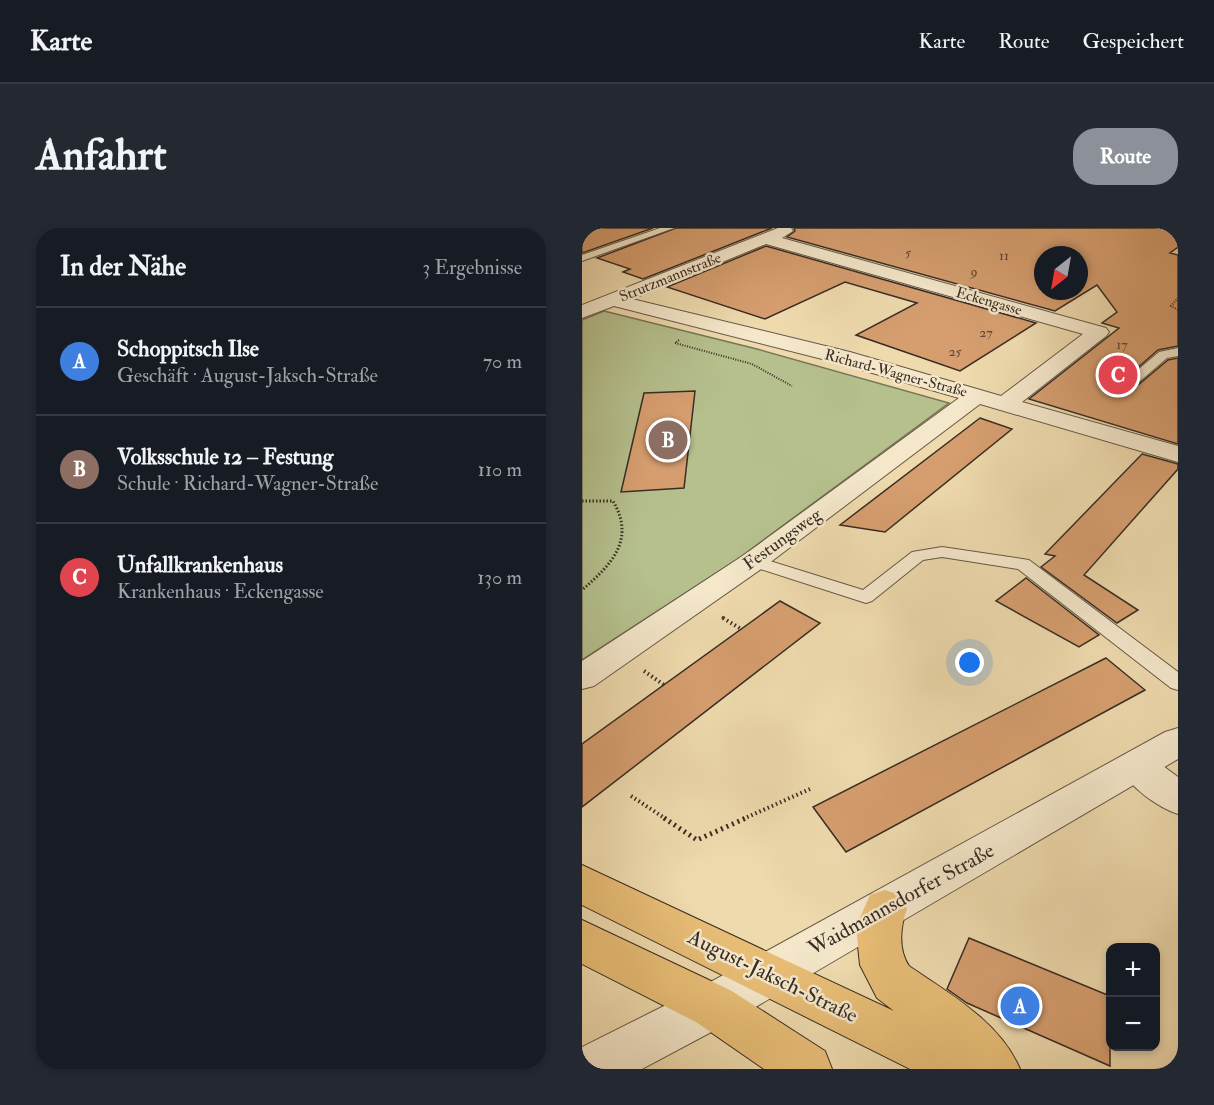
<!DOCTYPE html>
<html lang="de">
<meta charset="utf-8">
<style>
:root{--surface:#171b24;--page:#242831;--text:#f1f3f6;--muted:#9ea1a6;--line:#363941;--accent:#8c9099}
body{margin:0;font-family:"IM FELL Double Pica",serif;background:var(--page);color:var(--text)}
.controls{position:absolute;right:18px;bottom:18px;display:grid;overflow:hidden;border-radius:12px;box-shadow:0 3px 9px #0003}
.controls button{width:54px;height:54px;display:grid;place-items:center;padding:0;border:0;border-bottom:2px solid var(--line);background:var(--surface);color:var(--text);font:30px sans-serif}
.compass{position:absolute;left:452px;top:18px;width:54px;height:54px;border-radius:50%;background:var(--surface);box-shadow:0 3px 9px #0003;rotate:211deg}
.you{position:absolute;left:388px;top:435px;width:21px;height:21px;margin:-15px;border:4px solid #fff;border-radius:50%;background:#1a73e8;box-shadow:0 0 0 9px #1a73e833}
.badge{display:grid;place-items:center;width:39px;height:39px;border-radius:50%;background:var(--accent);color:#fff;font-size:20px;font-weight:700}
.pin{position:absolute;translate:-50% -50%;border:3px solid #fff;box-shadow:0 2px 6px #0006}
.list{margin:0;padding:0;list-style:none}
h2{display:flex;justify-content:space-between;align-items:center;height:78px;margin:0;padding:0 24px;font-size:26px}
h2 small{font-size:20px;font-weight:400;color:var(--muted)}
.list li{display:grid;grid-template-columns:39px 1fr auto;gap:18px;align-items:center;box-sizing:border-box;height:108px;padding:0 24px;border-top:2px solid var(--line)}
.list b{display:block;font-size:22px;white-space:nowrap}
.list p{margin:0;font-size:20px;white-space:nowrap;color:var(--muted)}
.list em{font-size:20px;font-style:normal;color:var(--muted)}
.map{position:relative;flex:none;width:596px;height:841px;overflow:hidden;border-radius:24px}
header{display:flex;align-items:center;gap:36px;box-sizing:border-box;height:84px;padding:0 30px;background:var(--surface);border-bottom:2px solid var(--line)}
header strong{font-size:28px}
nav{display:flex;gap:33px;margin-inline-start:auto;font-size:21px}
.intro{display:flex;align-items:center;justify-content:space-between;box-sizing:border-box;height:144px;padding:0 36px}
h1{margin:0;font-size:42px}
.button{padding:15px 27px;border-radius:24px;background:var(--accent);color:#fff;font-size:21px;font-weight:700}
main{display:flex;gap:36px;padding:0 36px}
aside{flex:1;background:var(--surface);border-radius:24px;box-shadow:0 3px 9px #0003}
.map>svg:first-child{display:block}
.green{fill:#b5c08d;stroke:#767659;stroke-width:1.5}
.building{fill:#d69e6f;stroke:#382c25;stroke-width:1.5;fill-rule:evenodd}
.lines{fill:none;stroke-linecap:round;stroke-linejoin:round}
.service-casing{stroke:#665847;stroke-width:2}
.minor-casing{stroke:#665847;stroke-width:2}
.tertiary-casing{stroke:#665847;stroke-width:2}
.primary-casing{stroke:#382c25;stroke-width:2}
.path-far3{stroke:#382c25;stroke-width:2;stroke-dasharray:1 1.5;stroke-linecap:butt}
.path-far2{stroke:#382c25;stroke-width:3;stroke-dasharray:1.5 2;stroke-linecap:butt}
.path-far1{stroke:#382c25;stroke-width:4;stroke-dasharray:1.5 3;stroke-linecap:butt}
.path{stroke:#382c25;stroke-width:5;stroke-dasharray:2 4;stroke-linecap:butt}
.service{fill:#f4e7ca;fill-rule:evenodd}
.minor{fill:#f4e7ca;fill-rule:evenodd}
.tertiary{fill:#f4e7ca;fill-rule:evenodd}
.primary{fill:#e7bd76;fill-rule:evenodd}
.labels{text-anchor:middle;stroke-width:5;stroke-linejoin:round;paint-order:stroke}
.far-number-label{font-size:14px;fill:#604838}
.far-street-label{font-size:15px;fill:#382c25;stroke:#f4e7ca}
.street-label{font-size:18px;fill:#382c25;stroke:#f4e7ca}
.near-street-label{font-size:21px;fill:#382c25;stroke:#f4e7ca}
</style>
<header>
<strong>Karte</strong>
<nav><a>Karte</a><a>Route</a><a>Gespeichert</a></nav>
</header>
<div class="intro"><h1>Anfahrt</h1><a class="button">Route</a></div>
<main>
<aside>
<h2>In der Nähe<small>3 Ergebnisse</small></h2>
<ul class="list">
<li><span class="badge" style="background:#3f7fe0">A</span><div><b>Schoppitsch Ilse</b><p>Geschäft · August-Jaksch-Straße</p></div><em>70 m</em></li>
<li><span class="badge" style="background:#8d6e63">B</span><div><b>Volksschule 12 – Festung</b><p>Schule · Richard-Wagner-Straße</p></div><em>110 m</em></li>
<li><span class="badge" style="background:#e0444e">C</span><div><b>Unfallkrankenhaus</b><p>Krankenhaus · Eckengasse</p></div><em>130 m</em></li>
</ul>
</aside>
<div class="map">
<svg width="596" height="841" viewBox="0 0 596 841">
<rect width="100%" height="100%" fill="#eedaad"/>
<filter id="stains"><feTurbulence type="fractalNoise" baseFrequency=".00333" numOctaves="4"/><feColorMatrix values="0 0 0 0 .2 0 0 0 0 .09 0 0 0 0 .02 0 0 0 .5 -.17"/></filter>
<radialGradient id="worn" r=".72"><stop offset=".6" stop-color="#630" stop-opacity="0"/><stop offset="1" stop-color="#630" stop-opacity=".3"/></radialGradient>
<path class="green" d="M22 83 175 121 367 175 153 333 0 432V92Z"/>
<path class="building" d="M0 0H71L0 25Z
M94 0H190L61 51 41 44 48 41 15 30Z
M212 0H596V19L588 25 596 27V118L576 122 536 157 544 163 550 162 586 132 596 130V216L447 171 537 100 520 95 535 84 515 57 473 83 205 9 213 3ZM461 27H497V63H461Z
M184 18 454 95 378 143 274 107 335 75 263 54 183 91 85 59Z
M113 163 102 260 39 264 62 165Z
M398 190 430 201 303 304 258 297Z
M560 226 596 236V241L502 347 556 382 535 395 459 339 473 328 463 326Z
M444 350 517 407 497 419 414 373Z
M198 373 238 395 0 579V516Z
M524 430 563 462 264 624 231 579Z
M387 710 528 768V838L385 775 365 761Z"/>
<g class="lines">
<g class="service-casing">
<path id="service" d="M78 0H92L0 33V27Z
M596 120V128L585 130 550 160 545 161 538 157 577 124Z
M360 319 447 332 596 444V462L589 460 436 341 360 329 341 332 290 373 284 375 166 337 163 333 166 329 172 328 281 362 330 324Z"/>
</g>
<g class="minor-casing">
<path id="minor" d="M196 0H209L211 3 200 10 524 100 527 104 524 108 440 174 596 218V234L398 176 182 339 12 458 0 461V433L162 327 377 170 252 134 32 78 0 90V77ZM184 16 501 106 419 168 268 124 50 71Z
M556 524 569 529 596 549V586C575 579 548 559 537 539L543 529Z"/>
</g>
<g class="tertiary-casing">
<path id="tertiary" d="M596 500V531L148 794 60 841H0V819L114 762 583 504Z"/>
</g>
<g class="primary-casing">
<path id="primary" d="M0 637 312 783 295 770 278 737 274 699 288 667 303 662 318 667 325 681C318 699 316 721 327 738 368 766 418 794 438 841H328L0 677Z
M0 692 148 762 243 823 250 841H182L114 794 0 736Z"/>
</g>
<path class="path-far3" d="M596 70 589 78 596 82
M97 112 93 115 170 136 210 158"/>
<path class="path-far2" d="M0 273H31C54 312 29 337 0 362
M140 389 143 391"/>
<path class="path-far1" d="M141 390 159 401
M62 443 82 457
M49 568 84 591
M161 591 228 561"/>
<path class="path" d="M82 590 115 612 164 590"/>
<use href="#service" class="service"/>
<use href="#minor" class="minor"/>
<use href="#tertiary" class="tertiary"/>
<use href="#primary" class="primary"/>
</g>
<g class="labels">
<g class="far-number-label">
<text x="326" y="29">5</text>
<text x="422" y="32">11</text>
<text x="392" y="48">9</text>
<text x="404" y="109">27</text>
<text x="540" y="121">17</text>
<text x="373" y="128">25</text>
</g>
<g class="far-street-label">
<text transform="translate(88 49) rotate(-22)" y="5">Strutzmannstraße</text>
<text transform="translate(407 73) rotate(16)" y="5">Eckengasse</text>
<text transform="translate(314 145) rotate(15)" y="5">Richard-Wagner-Straße</text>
</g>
<g class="street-label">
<text transform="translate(200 311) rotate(-36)" y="6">Festungsweg</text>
</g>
<g class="near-street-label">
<text transform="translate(319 671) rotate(-29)" y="7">Waidmannsdorfer Straße</text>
<text transform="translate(191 748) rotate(26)" y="7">August-Jaksch-Straße</text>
</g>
</g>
<rect width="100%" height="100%" filter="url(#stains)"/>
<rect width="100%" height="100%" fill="url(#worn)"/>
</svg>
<div class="controls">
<button>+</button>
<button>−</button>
</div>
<svg class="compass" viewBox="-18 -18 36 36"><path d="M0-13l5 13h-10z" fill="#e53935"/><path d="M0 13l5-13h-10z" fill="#9ea1a6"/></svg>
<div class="you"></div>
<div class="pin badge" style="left:438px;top:778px;background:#3f7fe0">A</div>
<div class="pin badge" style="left:86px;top:212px;background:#8d6e63">B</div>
<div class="pin badge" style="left:536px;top:147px;background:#e0444e">C</div>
</div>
</main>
